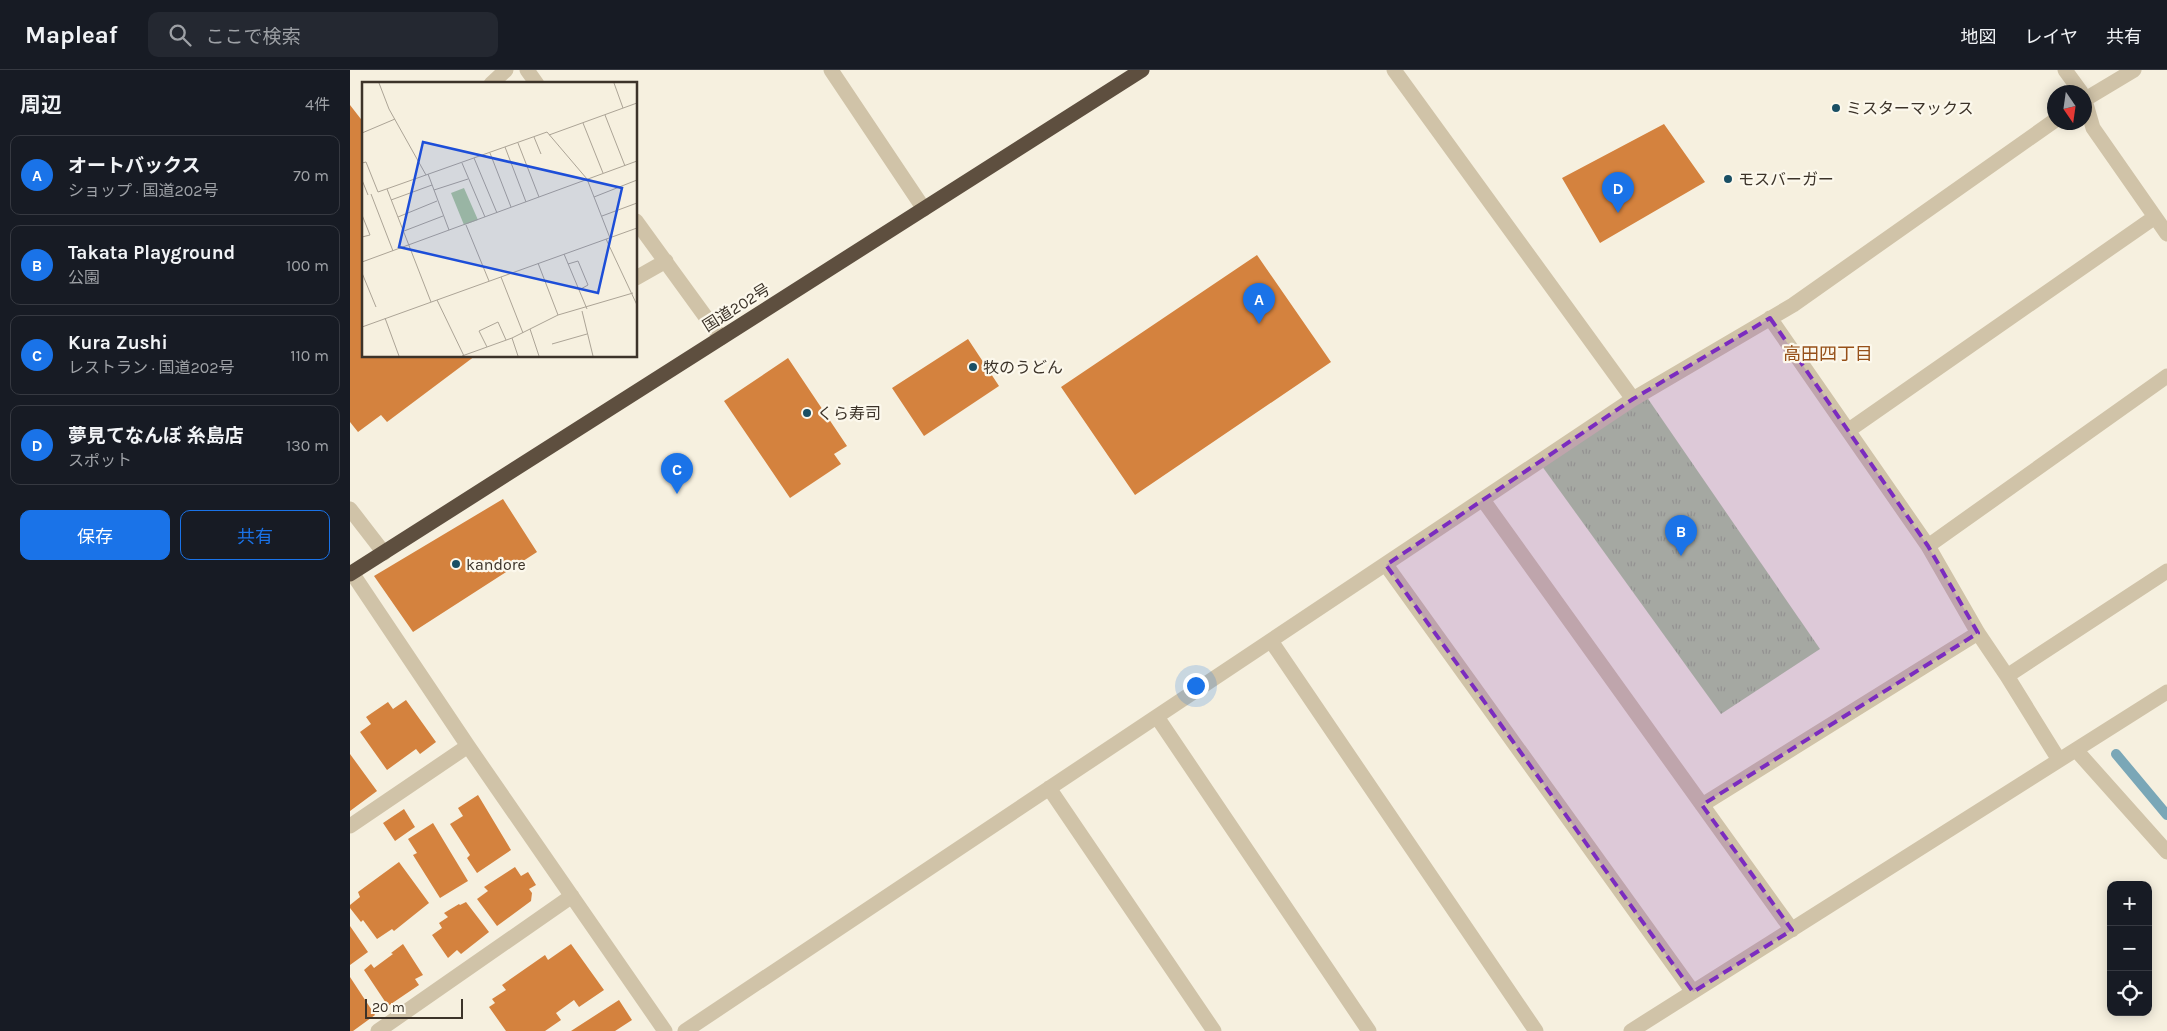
<!DOCTYPE html>
<html lang="ja">
<meta charset="utf-8">
<style>
:root{--surface:#171b24;--page:#242831;--text:#f1f3f6;--muted:#9ea1a6;--line:#363941;--accent:#1a73e8}
body{margin:0;font-family:Karla,"Noto Sans JP",sans-serif;background:var(--page);color:var(--text)}
.controls{position:absolute;right:15px;bottom:15px;display:grid;overflow:hidden;border-radius:10px;box-shadow:0 2px 12px #0003}
.controls button{width:45px;height:45px;display:grid;place-items:center;padding:0;border:0;border-bottom:1px solid var(--line);background:var(--surface);color:var(--text);font:25px sans-serif}
.compass{position:absolute;left:1697px;top:15px;width:45px;height:45px;border-radius:50%;background:var(--surface);box-shadow:0 2px 12px #0003;rotate:167deg}
.scale{position:absolute;left:15px;bottom:12px;width:98px;box-sizing:border-box;padding-left:5px;border:2px solid #3c3329;border-top:0;font-size:14px;line-height:18px;white-space:nowrap;color:#3c3329;-webkit-text-stroke:4px #fcf8ec;paint-order:stroke}
.you{position:absolute;left:845px;top:615px;width:18px;height:18px;margin:-12px;border:4px solid #fff;border-radius:50%;background:#1a73e8;box-shadow:0 0 0 8px #1a73e833}
.badge{display:grid;place-items:center;width:32px;height:32px;border-radius:50%;background:var(--accent);color:#fff;font-size:16px;font-weight:700}
.pin{position:absolute;translate:-50% -41px;filter:drop-shadow(0 1px 2px #0008)}
.pin::after{content:'';position:absolute;top:26px;width:18px;height:15px;background:inherit;clip-path:polygon(0 0,100% 0,50% 100%)}
.list{margin:0;padding:0;list-style:none}
h2{display:flex;justify-content:space-between;align-items:center;height:65px;margin:0;padding:0 20px;font-size:21px}
h2 small{font-size:16px;font-weight:400;color:var(--muted)}
.list li{display:grid;grid-template-columns:32px 1fr auto;gap:15px;align-items:center;box-sizing:border-box;height:80px;margin:0 10px 10px;padding:0 10px;border:1px solid var(--line);border-radius:10px}
.list b{display:block;font-size:19px;white-space:nowrap}
.list p{margin:0;font-size:16px;white-space:nowrap;color:var(--muted)}
.list em{font-size:16px;font-style:normal;color:var(--muted)}
.actions{display:flex;gap:10px;padding:15px 20px}
.actions a{flex:1;padding:11px 0;border:1px solid var(--accent);border-radius:10px;text-align:center;font-size:18px;color:var(--accent)}
.actions .main{background:var(--accent);color:#fff}
.icon{flex:none;width:28px;height:28px;fill:none;stroke:currentColor;stroke-width:2;stroke-linecap:round;stroke-linejoin:round}
.map{position:relative;flex:none;width:1817px;height:961px;overflow:hidden}
header{display:flex;align-items:center;gap:30px;box-sizing:border-box;height:70px;padding:0 25px;background:var(--surface);border-bottom:1px solid var(--line)}
header strong{font-size:24px}
nav{display:flex;gap:28px;margin-inline-start:auto;font-size:18px}
.search{width:350px;height:45px;background:var(--page);display:flex;align-items:center;gap:12px;box-sizing:border-box;padding:0 18px;border-radius:10px;color:var(--muted);font-size:19px}
main{display:flex}
aside{flex:1;background:var(--surface)}
.map>svg:first-child{display:block}
.park{fill:url(#park-tufts)}
.lines{fill:none;stroke-linecap:round;stroke-linejoin:round}
.stream{stroke:#7aa7b7;stroke-width:10}
.building{fill:#d4823e}
.minor{stroke:#d0c3a8;stroke-width:15}
.highway{stroke:#5e4f3f;stroke-width:15}
.marked{fill:#7b2cbf;fill-opacity:0.2;stroke:#7b2cbf;stroke-width:4;stroke-dasharray:10 6;stroke-linejoin:round}
.poi-dot{fill:#194f64;stroke:#fcf8ec;stroke-width:2}
.labels{text-anchor:middle;stroke-width:4.5;stroke-linejoin:round;paint-order:stroke}
.poi-label{font-size:16px;fill:#3c3329;stroke:#fcf8ec;text-anchor:start}
.street-label{font-size:16px;fill:#3c3329;stroke:#fcf8ec}
.neighbourhood-label{font-size:18px;fill:#965018;stroke:#fcf8ec}
.inset-road{fill:none;stroke:#aca496;stroke-width:1}
.view{fill:#1d4ed8;fill-opacity:0.15;stroke:#1d4ed8;stroke-width:2.5}
.inset-edge{fill:none;stroke:#3c3329;stroke-width:2.5}
</style>
<header>
<strong>Mapleaf</strong>
<div class="search"><svg class="icon" aria-label="search" viewBox="0 0 24 24"><circle cx="10" cy="10" r="6"/><path d="M15 15l6 6"/></svg>ここで検索</div>
<nav><a>地図</a><a>レイヤ</a><a>共有</a></nav>
</header>
<main>
<aside>
<h2>周辺<small>4件</small></h2>
<ul class="list">
<li><span class="badge">A</span><div><b>オートバックス</b><p>ショップ · 国道202号</p></div><em>70 m</em></li>
<li><span class="badge">B</span><div><b>Takata Playground</b><p>公園</p></div><em>100 m</em></li>
<li><span class="badge">C</span><div><b>Kura Zushi</b><p>レストラン · 国道202号</p></div><em>110 m</em></li>
<li><span class="badge">D</span><div><b>夢見てなんぼ 糸島店</b><p>スポット</p></div><em>130 m</em></li>
</ul>
<div class="actions"><a class="main">保存</a><a>共有</a></div>
</aside>
<div class="map">
<svg width="1817" height="961" viewBox="0 0 1817 961">
<defs>
<pattern id="park-tufts" width="24" height="20" patternUnits="userSpaceOnUse" patternTransform="scale(1.25)"><rect width="24" height="20" fill="#b0c79c"/><path d="M3 7l-1-3M5 7V3M7 7l1-3M15 17l-1-3M17 17v-4M19 17l1-3" fill="none" stroke="#98ab86"/></pattern>
</defs>
<rect width="100%" height="100%" fill="#f6f0df"/>
<path class="park" d="M1294 323 1470 579 1371 644 1189 392Z"/>
<g class="lines">
<path class="stream" d="M1766 684 1817 745"/>
</g>
<path class="building" d="M0 35 14 53V286H125L37 352 31 345 8 362 0 352Z
M1314 54 1355 112 1250 173 1212 108Z
M907 185 981 292 785 425 711 317Z
M618 269 649 316 574 366 542 318Z
M438 288 497 376 484 384 491 394 440 428 374 331Z
M153 429 187 482 63 562 24 506Z
M56 630 86 672 70 684 66 679 37 700 10 662 21 654 16 647 38 632 43 639Z
M0 684 27 721 0 741Z
M128 725 161 780 127 803 117 788 120 785 100 754 113 746 108 738Z
M54 739 65 757 45 771 33 753Z
M83 753 118 811 90 828 63 785 67 783 58 769Z
M49 792 79 833 44 861 42 859 27 869 13 850 11 852 0 838V835L10 827 8 822Z
M165 797 171 806 178 802 186 815 179 819 182 823 181 831 147 856 127 829 138 821 134 817Z
M116 832 139 862 111 884 107 880 98 888 82 865 92 858 89 853 98 847 94 843 109 834 110 835Z
M0 856 18 882 0 895Z
M53 874 73 905 65 909 69 915 38 936 14 900 21 894 24 898 43 884 41 883Z
M221 874 254 920 229 937 224 930 206 943 211 950 195 961H156L139 937 145 933 142 929 156 920 152 915 195 885 198 890Z
M0 907 25 945 3 961H0Z
M269 930 282 950 265 961H221Z"/>
<g class="lines">
<path class="minor" d="M177 0 187 14
M481 0 574 139
M1044 0 1283 329
M1715 0 1731 22
M141 14 156 0
M1734 27 1743 58 1817 164
M1734 30 1784 0
M286 151 371 268
M286 208 316 191
M1420 248 1578 476 1628 563 1657 606 1709 690
M1499 360 1805 147
M1133 430 1442 860
M0 439 34 483
M1578 476 1817 306
M1036 495 1343 922
M2 503 118 676 315 961
M921 571 1186 961
M1657 606 1817 501
M807 647 1019 961
M1726 680 1817 782
M699 718 864 961
M1352 735 1628 563
M0 756 118 676
M28 961 222 826
M335 961 1283 329 1443 235 1704 51
M1281 961 1817 622"/>
<path class="highway" d="M0 504 792 0"/>
</g>
<path class="marked" d="M1420 248 1578 476 1628 563 1352 735 1442 860 1343 922 1036 495 1283 329Z"/>
<g class="poi-dot">
<circle cx="1486" cy="38" r="5"/>
<circle cx="1378" cy="109" r="5"/>
<circle cx="623" cy="297" r="5"/>
<circle cx="457" cy="343" r="5"/>
<circle cx="106" cy="494" r="5"/>
</g>
<g class="labels">
<g class="poi-label">
<text x="1496" y="44">ミスターマックス</text>
<text x="1388" y="115">モスバーガー</text>
<text x="633" y="303">牧のうどん</text>
<text x="467" y="349">くら寿司</text>
<text x="116" y="500">kandore</text>
</g>
<g class="street-label">
<text transform="translate(386 237) rotate(-32)" y="6">国道202号</text>
</g>
<g class="neighbourhood-label">
<text x="1478" y="290">高田四丁目</text>
</g>
</g>
<g transform="translate(12 12)">
<rect width="275" height="275" fill="#f6f0df"/>
<path d="M102 106 116 138 102 143 89 111Z" fill="#b0c79c"/>
<path class="inset-road" d="M17 1 27 27 64 93M252 1 261 26M243 33 263 84M221 41 241 91M0 51 33 37M187 53 275 21M172 55 179 72M156 61 177 115M143 65 164 120M128 71 149 125M112 76 135 131M0 81 4 80 16 110 185 50 225 97 248 156M100 81 123 135M66 92 87 148M0 98 6 113M25 107 69 220M72 108 106 97M9 112 31 169M232 115 275 98M29 118 70 103M0 133 8 153 0 155M240 134 275 121M36 135 75 119M104 143 127 199M42 149 81 134M244 157 275 223M202 172 225 227M0 180 275 79M176 181 196 233M206 182 216 179 226 203 217 208M0 191 14 225M139 195 161 251M75 218 102 274M220 229 231 274M23 236 37 274M0 245 275 146M168 247 177 274M150 256 156 274M190 262 225 252M125 265 117 249 136 240 144 258M100 274 150 256 196 233 271 211"/>
<path class="view" d="M61 60 260 106 236 211 37 165Z"/>
<rect width="275" height="275" class="inset-edge"/>
</g>
</svg>
<div class="controls">
<button>+</button>
<button>−</button>
<button><svg class="icon" aria-label="locate" viewBox="0 0 24 24"><circle cx="12" cy="12" r="6"/><path d="M12 2v4M12 18v4M2 12h4M18 12h4"/></svg></button>
</div>
<svg class="compass" viewBox="-18 -18 36 36"><path d="M0-13l5 13h-10z" fill="#e53935"/><path d="M0 13l5-13h-10z" fill="#9ea1a6"/></svg>
<div class="scale">20 m</div>
<div class="you"></div>
<div class="pin badge" style="left:909px;top:254px">A</div>
<div class="pin badge" style="left:1331px;top:486px">B</div>
<div class="pin badge" style="left:327px;top:424px">C</div>
<div class="pin badge" style="left:1268px;top:143px">D</div>
</div>
</main>
